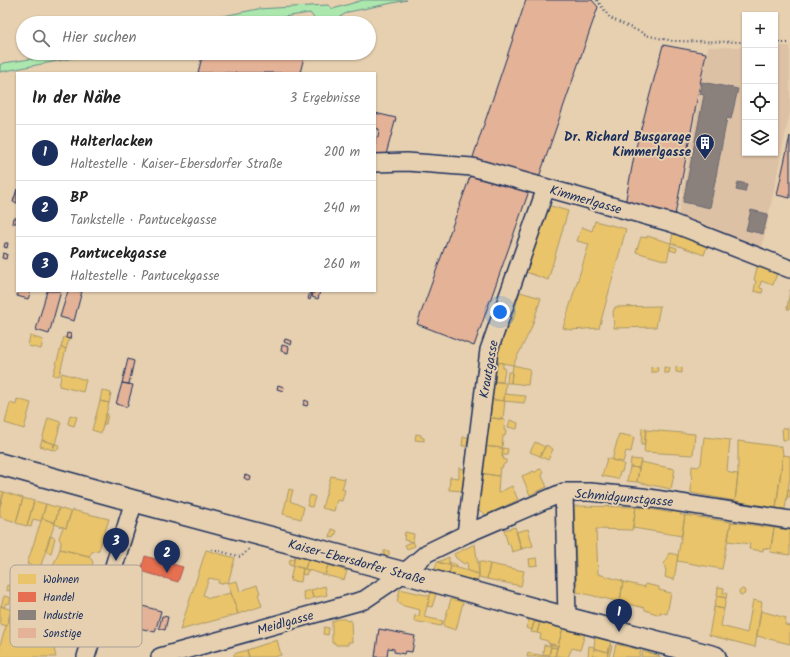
<!DOCTYPE html>
<html lang="de">
<meta charset="utf-8">
<style>
:root{--surface:#fff;--page:#f2f2f2;--text:#222;--muted:#767676;--line:#e0e0e0;--accent:#1b2f5e}
body{margin:0;font-family:Kalam,sans-serif;background:var(--page);color:var(--text)}
.controls{position:absolute;right:12px;top:12px;display:grid;overflow:hidden;border-radius:0px;box-shadow:0 1px 3px #0004}
.controls button{width:36px;height:36px;display:grid;place-items:center;padding:0;border:0;border-bottom:1px solid var(--line);background:var(--surface);color:var(--text);font:20px sans-serif}
.you{position:absolute;left:500px;top:312px;width:14px;height:14px;margin:-10px;border:3px solid #fff;border-radius:50%;background:#1a73e8;box-shadow:0 0 0 6px #1a73e833}
.badge{display:grid;place-items:center;width:26px;height:26px;border-radius:50%;background:var(--accent);color:#fff;font-size:13px;font-weight:700}
.pin{position:absolute;translate:-50% -33px;filter:drop-shadow(0 1px 2px #0008)}
.pin::after{content:'';position:absolute;top:21px;width:14px;height:12px;background:inherit;clip-path:polygon(0 0,100% 0,50% 100%)}
.list{margin:0;padding:0;list-style:none}
h2{display:flex;justify-content:space-between;align-items:center;height:52px;margin:0;padding:0 16px;font-size:17px}
h2 small{font-size:13px;font-weight:400;color:var(--muted)}
.list li{display:grid;grid-template-columns:26px 1fr auto;gap:12px;align-items:center;box-sizing:border-box;height:56px;padding:0 16px;border-top:1px solid var(--line)}
.list b{display:block;font-size:15px;white-space:nowrap}
.list p{margin:0;font-size:13px;white-space:nowrap;color:var(--muted)}
.list em{font-size:13px;font-style:normal;color:var(--muted)}
.icon{flex:none;width:22px;height:22px;fill:none;stroke:currentColor;stroke-width:2;stroke-linecap:round;stroke-linejoin:round}
.map{position:relative;flex:none;width:790px;height:657px;overflow:hidden}
.search{position:absolute;background:var(--surface);box-shadow:0 1px 3px #0004;left:16px;top:16px;width:360px;height:44px;display:flex;align-items:center;gap:10px;box-sizing:border-box;padding:0 14px;border-radius:22px;color:var(--muted);font-size:15px}
.panel{position:absolute;background:var(--surface);box-shadow:0 1px 3px #0004;left:16px;top:72px;width:360px;height:220px;border-radius:0px}
.map>svg:first-child{display:block}
.built{fill:#ddc1a5}
.grass{fill:#ace8ae;stroke:#648c86}
.homes{fill:#e9c46a;stroke:#ab9766}
.shops{fill:#e76f51;stroke:#aa5c55}
.industry{fill:#8a817c;stroke:#696873}
.building{fill:#e4b297;stroke:#1b2f5e}
.lines{fill:none;stroke-linecap:round;stroke-linejoin:round}
.minor-casing{stroke:#1b2f5e;stroke-width:20}
.major-casing{stroke:#1b2f5e;stroke-width:24}
.path{stroke:#1b2f5e;stroke-width:2;stroke-dasharray:1 3;stroke-linecap:butt}
.minor{stroke:#e6d0b0;stroke-width:17}
.major{stroke:#e6d0b0;stroke-width:21}
.labels{text-anchor:middle;stroke-width:4;stroke-linejoin:round;paint-order:stroke}
.poi-label{font-size:13px;font-weight:bold;fill:#1b2f5e;stroke:#e6d0b0;text-anchor:end}
.street-label{font-size:13px;fill:#1b2f5e;stroke:#e6d0b0}
.key{fill:#e6d0b0;stroke:#a9a097;stroke-width:1}
.key-label{font-size:11px;fill:#1b2f5e}
</style>
<div class="map">
<svg width="790" height="657" viewBox="0 0 790 657">
<rect width="100%" height="100%" fill="#e6d0b0"/>
<filter id="ink" filterUnits="userSpaceOnUse"><feTurbulence type="fractalNoise" baseFrequency=".025" numOctaves="2"/><feDisplacementMap in="SourceGraphic" scale="8" xChannelSelector="R" yChannelSelector="G"/><feConvolveMatrix kernelMatrix="1 2 1 2 8 2 1 2 1" color-interpolation-filters="sRGB"/></filter>
<g filter="url(#ink)">
<path class="built" d="M775 46H790V112L761 252 678 217 708 47H745V153H775Z"/>
<path class="grass" d="M363 0H407L348 12 330 23H315L314 18 310 13 242 23H189L258 9 328 5 333 9Z
M72 53H99L0 72V65L3 63Z"/>
<path class="homes" d="M547 205 568 211 548 280 526 272Z
M595 221 626 229 599 328 571 330 563 328 589 244 577 241 582 227 592 231Z
M673 232 708 244 704 255 671 243Z
M647 236 671 243 667 261 636 252 641 237 647 238Z
M671 246 677 248 676 252 670 250Z
M758 263 778 270 773 285 761 281 760 288 763 289 762 293 754 291 756 281 754 280Z
M790 290V309H787Z
M520 292 541 298 531 329 513 365 491 361 511 321Z
M660 306 656 327 614 328 613 312 615 307Z
M30 336 43 340 41 349 28 346Z
M64 337 69 339 66 349 61 347Z
M61 347 66 349 59 376 53 375Z
M491 361 503 363V368H505L503 382 489 381Z
M513 365 530 369 528 385 511 383Z
M651 367 658 368 657 372H651Z
M664 367 670 368 669 373H664Z
M676 367 682 368V373L676 372Z
M508 372H512L511 383H507Z
M62 373 86 380 83 392 59 386Z
M489 381 506 383 504 401 487 399Z
M102 390 111 393 109 403 100 401Z
M504 394 526 396 524 403 504 401Z
M17 399 31 403 24 429 5 423 10 403 16 405Z
M487 399 505 401 503 419 485 417Z
M100 401 109 403 101 433 92 430Z
M106 414H108L106 424H103Z
M70 415 77 417 74 426 68 424Z
M485 417 505 420 504 430 506 431 505 436H503L502 448 482 446Z
M48 418 61 422 55 444 42 440Z
M510 420 518 423 517 429 508 427Z
M642 428 646 429 644 445H641Z
M782 428H788V440H783Z
M646 430 695 434 693 455 644 452Z
M416 434 421 435V437L424 438V441L415 440Z
M619 434 634 437 631 452 626 451 623 462 612 460Z
M463 437H468L467 446H462Z
M704 437 730 440 727 470 730 473 738 474 735 501 691 493 692 466 698 467 701 464Z
M42 440 55 444 53 450 40 446Z
M738 441 782 447 783 455 776 508 735 501 738 474Z
M535 442 545 447 540 456 530 452Z
M53 447a3 3 0 1 1 6 0a3 3 0 1 1-6 0Z
M546 445 553 449 548 460 540 456Z
M482 446 503 448 502 457H504L503 459 506 460V463L503 465 502 468H500L499 476 479 473Z
M503 448 508 449 507 455H502Z
M783 455 790 456V477L785 509 776 508Z
M607 458 624 464 622 472H620L618 479 602 476Z
M631 459 641 460 639 468 630 467Z
M640 462 675 469 671 489 637 482Z
M630 467 639 468 637 482 627 481Z
M459 468 465 469 463 491 449 490 450 477 459 478Z
M539 469 542 470 543 473 542 476 547 487 530 495 522 476 534 471V472H536Z
M479 473 499 476 498 493 512 486 518 500 486 515 475 507Z
M331 476 345 479 342 489 345 490 342 501 337 500 334 511 322 508Z
M289 489 293 490 290 501 304 507 301 519 283 514Z
M788 489H790V497H787Z
M0 491 4 492 0 506Z
M4 492 23 498 16 522 0 517V506Z
M310 495 315 497 312 507 307 506Z
M23 498 34 501 27 526 16 523Z
M34 501 46 504 41 521 33 519 31 527 27 526Z
M46 504 59 508 55 523 42 518Z
M641 505 650 507V509L672 513V510L681 512 680 515H685L682 536 633 528 636 507 641 508Z
M574 506 636 507 632 530 596 529 598 574 623 581 620 602 577 592Z
M59 508 71 512 66 528 54 524Z
M72 510 109 519 99 550 93 551 89 556 60 549 61 542 59 538 63 527 66 528Z
M685 515 731 522 722 569 677 561Z
M42 518 55 523 40 568 27 564Z
M731 522 774 528 771 549 763 548V551L749 549 750 544 728 541Z
M515 527 522 549 512 552 510 544H508L504 530Z
M774 528 790 530V555L770 552Z
M332 529 337 531 334 538 330 537Z
M528 529 533 546 521 549 516 532Z
M405 532 414 534 413 542 404 540Z
M50 536 55 538 51 553 45 551Z
M413 541 415 546 407 549 405 545Z
M475 544 479 574 468 571 467 562 464 564 456 558 454 554Z
M60 549 89 556 93 562 88 576 80 582 64 633 51 636 56 657H0V645L13 605 26 609 24 617 38 615 54 572 51 571Z
M206 550 235 558 228 583 223 582 222 584 218 583 219 580 209 578 203 595 209 598 231 593 238 614 180 630Z
M384 551H389V555L384 556Z
M669 553 678 555 674 580 665 577 666 571 664 564Z
M295 556 308 559 305 569 293 566Z
M449 557V565L437 562H438Z
M537 558 538 565 530 566 529 559Z
M290 559 294 560 293 566 289 565Z
M308 559 328 565 325 575 305 569Z
M479 561 490 564 487 579 479 577Z
M437 562 451 566 448 577 434 573Z
M449 562 457 565V568L449 565Z
M490 564 524 571 521 586 487 579Z
M328 565 347 571 344 580 325 575Z
M293 566 303 568 301 582 290 581Z
M451 566 479 574 477 585 448 577Z
M303 568 308 570 306 575 302 574Z
M237 581 240 592 243 591V590L257 585 260 593 258 594 262 606 238 614 228 583Z
M623 582 645 587V584L659 587V590L671 593 667 614 660 612V615L645 610V608L620 602Z
M7 585 11 586 10 591 6 590Z
M325 586 327 595 313 598 311 590Z
M718 587 724 588 723 593H727L726 598 717 596Z
M739 592a3 3 0 1 1 6 0a3 3 0 1 1-6 0Z
M400 589 430 596 424 617 443 621 441 626 414 621 415 615 419 616 420 610 400 605 401 603 397 602Z
M311 590 313 598 305 601 303 592Z
M431 592 436 594 432 607 427 606Z
M4 596 11 598 9 604 6 603 4 607 1 606Z
M717 596 726 598 724 609 714 607Z
M451 599 463 602 456 630 443 626Z
M753 600 762 602 755 647 709 635 714 607 724 609 721 626 747 633Z
M0 606 12 610 7 626 0 624Z
M761 611 786 618 785 625 790 626V644L757 636Z
M337 619H345L347 621 351 620 352 642H348V645H336L335 643H332V621H335Z
M529 619 535 620 532 630 526 628Z
M534 622 540 623 537 633 531 632Z
M540 622 563 628 558 646 548 643V641L540 639 541 634 537 633Z
M324 627 329 628 328 635 323 634Z
M563 628 585 634 580 650 572 648 568 657 555 656Z
M595 637 611 641 608 652 594 648Z
M277 640 281 655 274 657H249L247 650Z
M549 644 558 646 557 648 551 647Z
M616 644 641 650 639 657H613Z
M544 645 551 646 549 655 543 654Z
M610 645 612 646 609 657H607Z
M589 646 594 647 593 657H588Z
M551 647 557 648 555 657 549 656Z
M596 649 608 652 607 657 593 656 594 650H596Z
M247 650 249 657H234V654Z
M643 651 660 656V657H641Z
M528 653 533 654 554 657H527Z"/>
<path class="shops" d="M145 556 183 567 178 582 141 571Z"/>
<path class="industry" d="M702 82 738 89 731 119 727 118 710 208 683 202 704 95 700 94Z
M738 182 747 184 745 192 736 190Z
M751 210 768 214 763 234 746 230Z"/>
<path class="building" d="M526 0H592L598 7 538 180 471 163Z
M298 19 312 23H297Z
M663 45 706 53 675 215 625 204 635 151Z
M203 53H305L300 73H198Z
M375 113 396 118 385 158 375 156V137L378 138 379 129 375 128Z
M790 136V198L777 195Z
M471 174 529 191 474 346 417 324Z
M17 189V203L13 202Z
M13 218H17L16 223H12Z
M5 243H8L7 248 4 247Z
M3 253 7 254 6 259 2 258Z
M18 291H31L28 299 17 296Z
M47 291H61L49 334 36 330Z
M68 291H82L74 321 60 317Z
M314 291H320L318 299 312 297Z
M310 292 312 293 310 300 308 299Z
M67 333 71 334 70 339 66 338Z
M285 339 292 341 291 345 284 342Z
M282 345 289 347 288 353 281 351Z
M128 359 134 361 129 384 122 383Z
M122 383 133 385 127 407 116 404Z
M278 385 284 387 283 391 277 389Z
M305 400 309 402 307 406 303 405Z
M245 475 251 477 250 481 244 478Z
M135 604 161 611 155 632 124 624 129 608Z
M162 616 168 617 165 630 159 628Z
M379 629 415 636 412 652 405 651 404 654 394 652V649L388 648 387 657H375Z"/>
<g class="lines">
<g class="minor-casing">
<path id="minor" d="M375 163 407 162 472 167 672 223 790 269
M564 492 567 618
M466 534 489 350 546 188
M86 657 134 501
M160 657 364 600 404 573 427 553 466 534 564 492H590L642 497 790 520"/>
</g>
<g class="major-casing">
<path id="major" d="M0 464 134 501 404 573 567 618 715 657"/>
</g>
<path class="path" d="M597 0 610 18 649 36 673 41 745 42
M775 43H790
M212 549 241 557 249 549"/>
<use href="#minor" class="minor"/>
<use href="#major" class="major"/>
</g>
</g>
<defs>
<g id="building-pin" transform="scale(1)"><path d="M0 17L-7.5 6A9.5 9.5 0 1 1 7.5 6Z" fill="#1b2f5e" stroke="#e6d0b0"/><path d="M-4-6H4V6H1V3H-1V6H-4ZM-2.5-4.3h1.7v1.8h-1.7ZM.8-4.3h1.7v1.8H.8ZM-2.5-1h1.7V.8h-1.7ZM.8-1h1.7V.8H.8Z" fill="#fff"/></g>
</defs>
<g fill-rule="evenodd">
<use href="#building-pin" x="705" y="143"/>
</g>
<g class="labels">
<g class="poi-label">
<text x="691" y="141">Dr. Richard Busgarage<tspan x="691" dy="15">Kimmerlgasse</tspan></text>
</g>
<g class="street-label">
<text transform="translate(586 199) rotate(16)" y="5">Kimmerlgasse</text>
<text transform="translate(488 369) rotate(-80)" y="5">Krautgasse</text>
<text transform="translate(624 497) rotate(5)" y="5">Schmidgunstgasse</text>
<text transform="translate(357 561) rotate(15)" y="5">Kaiser-Ebersdorfer Straße</text>
<text transform="translate(285 622) rotate(-16)" y="5">Meidlgasse</text>
</g>
</g>
<rect x="10" y="565" width="132" height="82" rx="6" class="key"/>
<rect x="18" y="574" width="18" height="10" fill="#e9c46a"/>
<rect x="18" y="592" width="18" height="10" fill="#e76f51"/>
<rect x="18" y="610" width="18" height="10" fill="#8a817c"/>
<rect x="18" y="628" width="18" height="10" fill="#e4b297"/>
<g class="key-label">
<text x="43" y="583">Wohnen</text>
<text x="43" y="601">Handel</text>
<text x="43" y="619">Industrie</text>
<text x="43" y="637">Sonstige</text>
</g>
</svg>
<div class="controls">
<button>+</button>
<button>−</button>
<button><svg class="icon" aria-label="locate" viewBox="0 0 24 24"><circle cx="12" cy="12" r="6"/><path d="M12 2v4M12 18v4M2 12h4M18 12h4"/></svg></button>
<button><svg class="icon" aria-label="layers" viewBox="0 0 24 24"><path d="M12 4l9 5-9 5-9-5zM3 14l9 5 9-5"/></svg></button>
</div>
<div class="you"></div>
<div class="pin badge" style="left:619px;top:632px">1</div>
<div class="pin badge" style="left:167px;top:573px">2</div>
<div class="pin badge" style="left:116px;top:561px">3</div>
<div class="search"><svg class="icon" aria-label="search" viewBox="0 0 24 24"><circle cx="10" cy="10" r="6"/><path d="M15 15l6 6"/></svg>Hier suchen</div>
<section class="panel">
<h2>In der Nähe<small>3 Ergebnisse</small></h2>
<ul class="list">
<li><span class="badge">1</span><div><b>Halterlacken</b><p>Haltestelle · Kaiser-Ebersdorfer Straße</p></div><em>200 m</em></li>
<li><span class="badge">2</span><div><b>BP</b><p>Tankstelle · Pantucekgasse</p></div><em>240 m</em></li>
<li><span class="badge">3</span><div><b>Pantucekgasse</b><p>Haltestelle · Pantucekgasse</p></div><em>260 m</em></li>
</ul>
</section>
</div>
